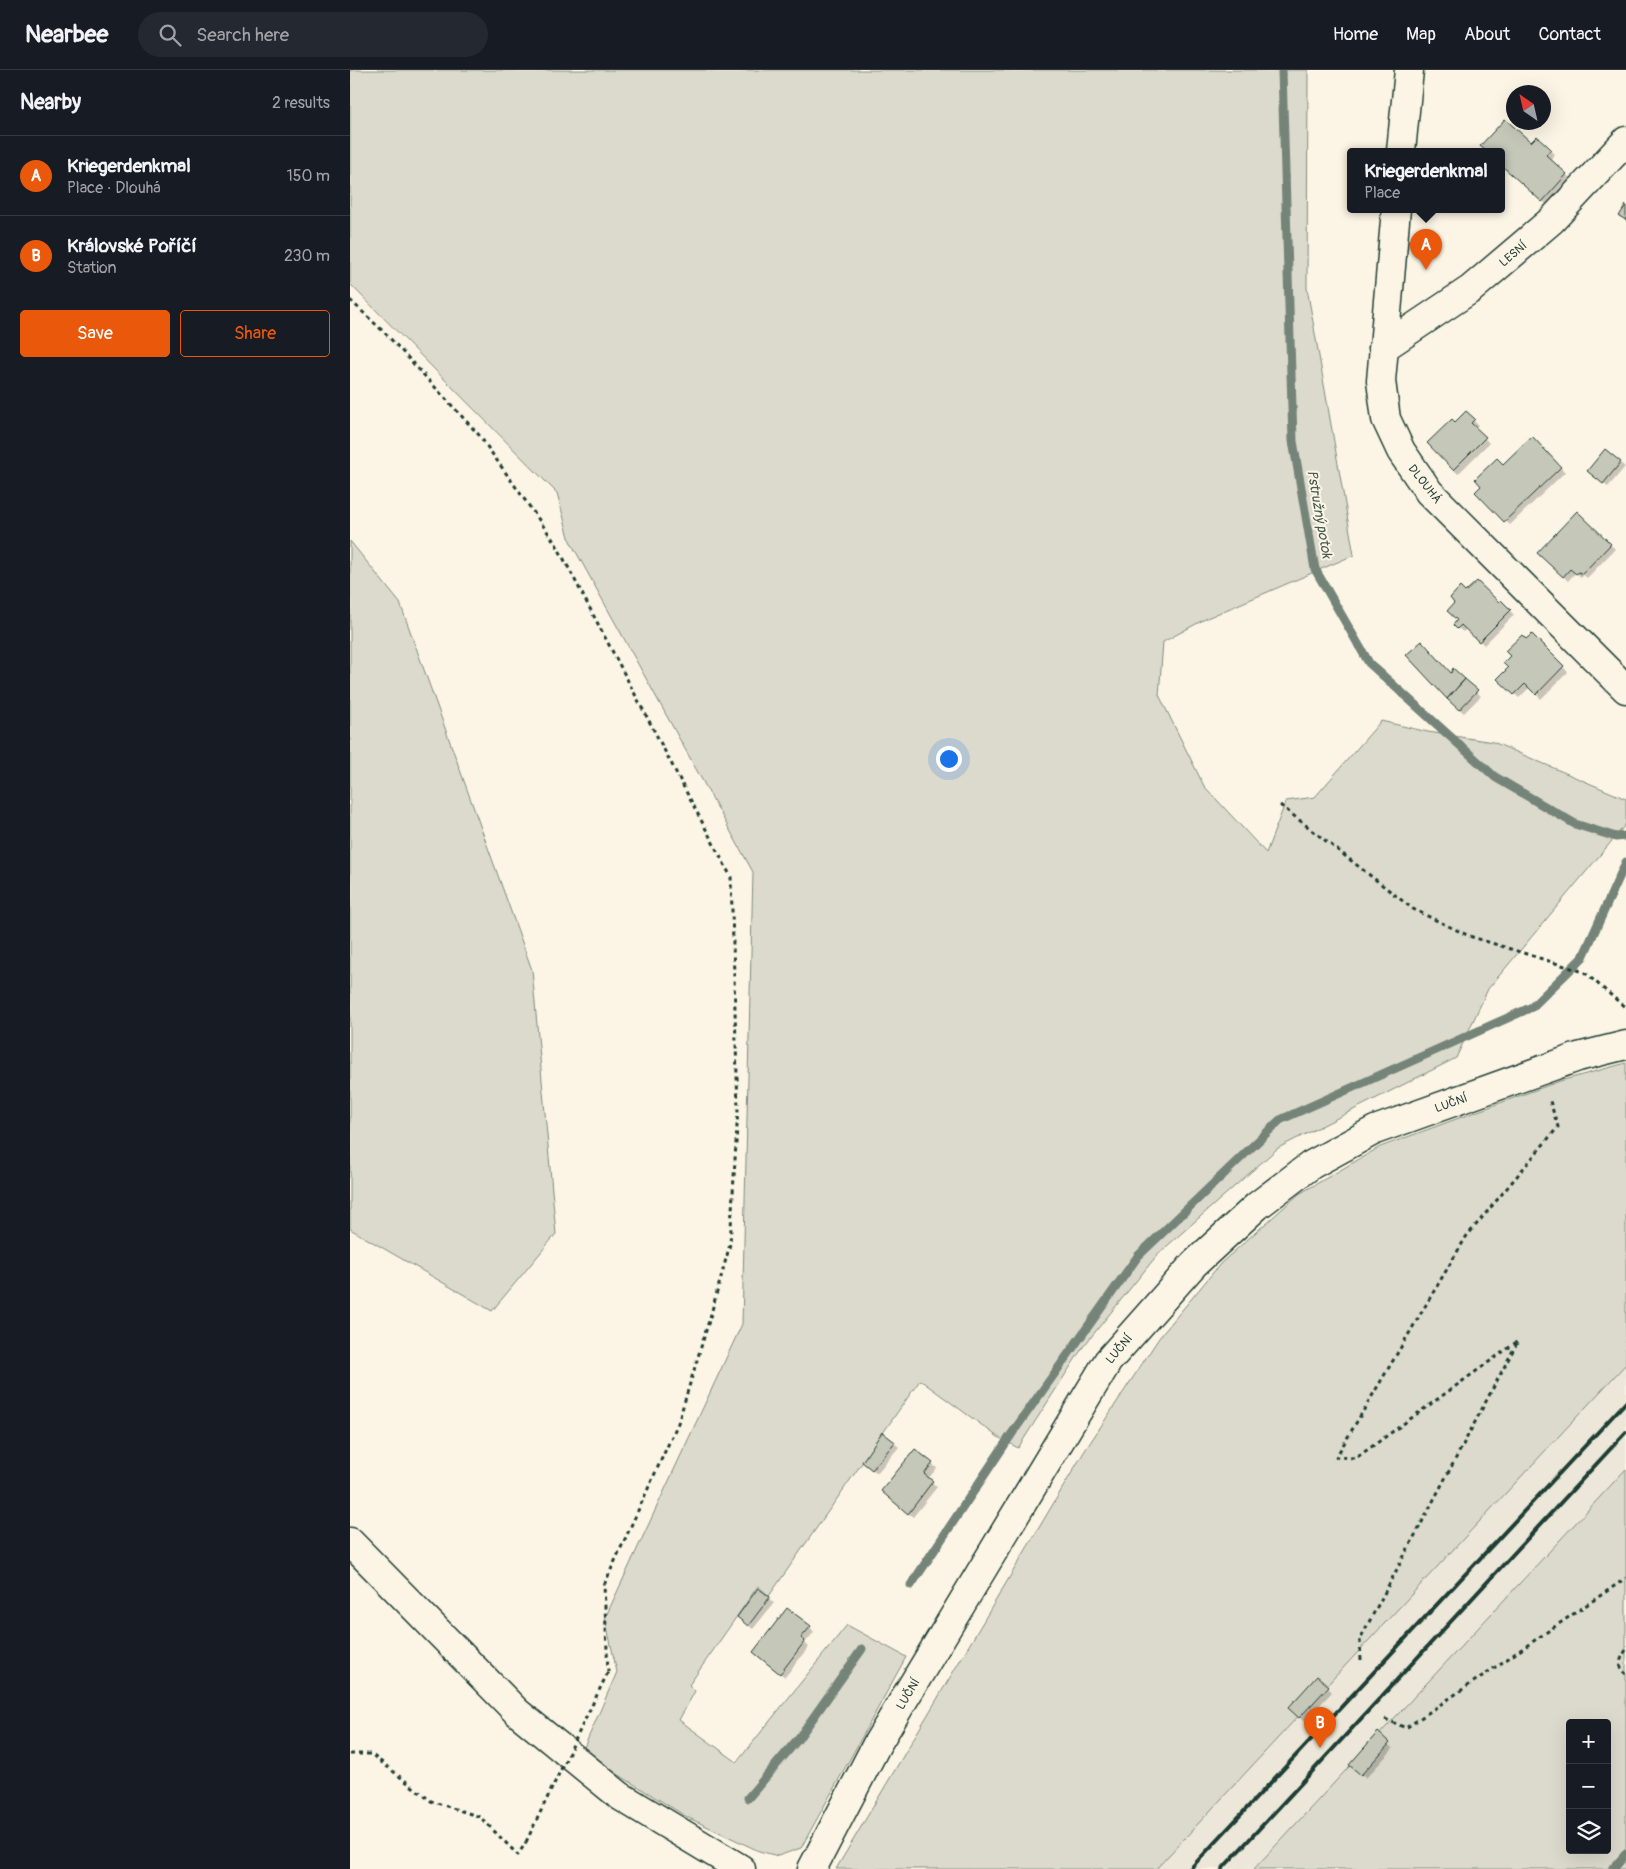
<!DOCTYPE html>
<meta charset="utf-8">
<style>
:root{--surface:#171b24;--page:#242831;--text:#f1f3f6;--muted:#9ea1a6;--line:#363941;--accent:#ea580c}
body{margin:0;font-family:Pangolin,sans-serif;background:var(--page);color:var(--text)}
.controls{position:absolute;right:15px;bottom:15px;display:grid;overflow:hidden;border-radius:5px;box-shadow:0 5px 20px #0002}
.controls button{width:45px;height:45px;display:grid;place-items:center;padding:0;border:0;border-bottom:1px solid var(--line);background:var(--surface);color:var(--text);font:25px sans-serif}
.compass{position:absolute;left:1156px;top:15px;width:45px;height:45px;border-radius:50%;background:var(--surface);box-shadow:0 5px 20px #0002;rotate:326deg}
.you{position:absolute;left:598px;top:688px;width:18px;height:18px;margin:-12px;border:4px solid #fff;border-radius:50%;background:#1a73e8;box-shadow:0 0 0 8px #1a73e833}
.badge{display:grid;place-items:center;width:32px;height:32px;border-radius:50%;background:var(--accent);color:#fff;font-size:16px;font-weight:700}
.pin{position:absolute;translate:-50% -41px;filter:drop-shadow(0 1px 2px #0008)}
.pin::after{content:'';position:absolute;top:26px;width:18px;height:15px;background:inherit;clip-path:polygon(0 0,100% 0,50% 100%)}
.popup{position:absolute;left:997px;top:78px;width:158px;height:65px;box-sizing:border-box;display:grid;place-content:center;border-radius:5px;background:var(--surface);filter:drop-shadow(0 1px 4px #0005);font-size:16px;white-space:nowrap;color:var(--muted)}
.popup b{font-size:19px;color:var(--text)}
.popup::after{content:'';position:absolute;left:50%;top:100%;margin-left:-10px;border:10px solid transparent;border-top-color:var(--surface)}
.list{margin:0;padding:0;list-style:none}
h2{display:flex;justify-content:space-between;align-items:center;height:65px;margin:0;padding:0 20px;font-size:21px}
h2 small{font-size:16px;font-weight:400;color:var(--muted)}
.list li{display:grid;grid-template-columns:32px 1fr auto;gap:15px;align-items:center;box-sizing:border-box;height:80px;padding:0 20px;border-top:1px solid var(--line)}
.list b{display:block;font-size:19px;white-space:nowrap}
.list p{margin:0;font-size:16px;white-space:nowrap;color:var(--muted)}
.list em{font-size:16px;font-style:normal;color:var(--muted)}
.actions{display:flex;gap:10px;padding:15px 20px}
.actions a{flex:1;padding:11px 0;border:1px solid var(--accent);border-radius:5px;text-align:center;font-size:18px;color:var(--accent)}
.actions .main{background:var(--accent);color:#fff}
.icon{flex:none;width:28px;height:28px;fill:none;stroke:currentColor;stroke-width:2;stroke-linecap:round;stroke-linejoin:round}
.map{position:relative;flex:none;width:1276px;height:1799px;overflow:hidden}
header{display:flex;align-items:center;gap:30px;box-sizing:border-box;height:70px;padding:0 25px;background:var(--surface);border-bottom:1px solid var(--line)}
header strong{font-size:24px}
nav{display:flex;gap:28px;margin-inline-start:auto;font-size:18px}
.search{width:350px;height:45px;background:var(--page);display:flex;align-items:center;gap:12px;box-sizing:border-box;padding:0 18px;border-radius:28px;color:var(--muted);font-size:19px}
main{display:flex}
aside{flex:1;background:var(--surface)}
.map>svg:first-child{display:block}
.built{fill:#ece7d8}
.green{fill:#dcdacc;stroke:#7e8c80;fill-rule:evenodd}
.shadow{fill:#0003}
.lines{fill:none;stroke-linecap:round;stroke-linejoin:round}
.stream{stroke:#758479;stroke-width:9}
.building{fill:#c5c7b9;stroke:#1f3d34}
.minor-casing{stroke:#1f3d34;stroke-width:31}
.tertiary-casing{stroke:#1f3d34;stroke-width:31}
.path{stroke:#1f3d34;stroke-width:3;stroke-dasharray:4 4;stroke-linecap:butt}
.minor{stroke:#fcf5e5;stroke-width:28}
.tertiary{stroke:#fcf5e5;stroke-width:28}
.rail{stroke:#1f3d34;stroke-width:4}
.path-bridge{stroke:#1f3d34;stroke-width:3;stroke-dasharray:4 4;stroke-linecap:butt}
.labels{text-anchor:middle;stroke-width:4;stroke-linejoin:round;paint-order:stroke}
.street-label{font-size:12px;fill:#1f3d34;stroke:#fcf5e5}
.water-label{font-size:14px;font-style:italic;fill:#435a51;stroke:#fcf5e5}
</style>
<header>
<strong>Nearbee</strong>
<div class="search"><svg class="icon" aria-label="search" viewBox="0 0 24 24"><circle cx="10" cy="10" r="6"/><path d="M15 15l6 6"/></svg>Search here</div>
<nav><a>Home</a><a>Map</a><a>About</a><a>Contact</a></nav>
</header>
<main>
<aside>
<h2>Nearby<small>2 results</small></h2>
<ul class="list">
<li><span class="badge">A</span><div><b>Kriegerdenkmal</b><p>Place · Dlouhá</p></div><em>150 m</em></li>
<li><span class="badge">B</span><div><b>Královské Poříčí</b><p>Station</p></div><em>230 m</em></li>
</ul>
<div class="actions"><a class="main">Save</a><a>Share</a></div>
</aside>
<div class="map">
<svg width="1276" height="1799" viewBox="0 0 1276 1799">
<rect width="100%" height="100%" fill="#fcf5e5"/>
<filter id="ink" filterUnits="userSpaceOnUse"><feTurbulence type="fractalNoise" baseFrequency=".02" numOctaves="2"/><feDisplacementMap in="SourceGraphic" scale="10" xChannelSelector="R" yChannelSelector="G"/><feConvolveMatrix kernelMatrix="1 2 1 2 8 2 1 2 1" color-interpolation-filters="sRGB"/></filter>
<g filter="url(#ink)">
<path class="built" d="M1276 1294V1399L904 1799H806Z"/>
<path class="green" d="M0 0H958L957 218 1004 485 857 548 813 572 809 625 854 716 916 783 936 731 965 727 1031 651 1078 662 1143 672 1276 729V754L1138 919 1106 988 928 1078 808 1184 733 1277 668 1378 648 1367 570 1310 419 1526 408 1516 339 1615 345 1621 329 1650 387 1692 497 1555 556 1587 451 1778 428 1786 409 1781 337 1747 232 1682 267 1602 255 1548 392 1254 403 802 220 471 207 423 0 214Z
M0 471 50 533 182 900 206 1164 142 1241 0 1159Z
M1276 993V1294L806 1799H486L734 1382 809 1268 871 1193 949 1124 1030 1077 1210 1011Z
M1276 1399V1799H904ZM1220 1653H1257V1780H1220Z"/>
<path class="shadow" d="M1187 68 1205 84 1200 90 1221 109 1197 135 1151 94V81H1137L1132 76 1181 74Z
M1116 343 1128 355 1125 358 1139 373 1108 404 1078 373 1105 354Z
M1182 368 1215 402 1160 455 1127 422Z
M1256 381 1275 397 1258 417 1243 406Z
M1227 443 1265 479 1237 508 1234 505 1231 508 1226 502 1218 511 1189 483Z
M1115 524 1149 533 1151 531 1164 545 1134 575 1117 558 1113 562 1104 555 1108 550Z
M1182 565 1218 602 1191 629 1180 617 1169 628 1149 609 1160 598 1176 570Z
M1104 600 1131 626 1114 643 1107 637Z
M544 1373 549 1377 527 1403 518 1396Z
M582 1394 587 1398 578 1409 587 1417 563 1447 537 1426Z
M408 1520 424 1533 403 1559 394 1552Z
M460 1557 464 1562 455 1573 459 1577 435 1607 409 1587Z
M967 1607 982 1622 954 1652 940 1638Z
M1028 1664 1043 1679 1016 1708 1001 1694Z"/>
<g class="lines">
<path class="stream" d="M932 0 943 371 965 499 1019 593 1145 707 1225 754 1266 767 1276 766
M561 1515 663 1362 788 1186 930 1050 1182 937 1233 887 1276 792
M398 1728 448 1669 512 1579
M1263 1799 1276 1784"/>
</g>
<path class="building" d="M1155 49 1181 72 1187 66 1201 79 1196 85 1217 104 1192 132 1151 95V81H1136L1130 76Z
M1276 135V150L1269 146Z
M1116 341 1125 349 1121 353 1136 367 1103 400 1077 373 1102 349 1105 352Z
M1182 366 1211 397 1154 452 1125 422 1131 416 1125 409 1147 388 1153 394Z
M1255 379 1271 392 1253 414 1237 401Z
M1227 441 1261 474 1232 504 1229 502 1226 504 1220 499 1213 507 1187 483Z
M1127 511 1149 532 1151 530 1161 540 1129 572 1111 555 1107 559 1103 555 1107 550 1097 541 1104 533 1100 528 1110 517 1115 522Z
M1182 564 1214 596 1186 625 1175 614 1164 625 1147 609 1158 598 1153 593 1160 586 1155 581 1172 565 1176 569Z
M1072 571 1101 603 1103 598 1115 609 1097 629 1056 585Z
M1115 609 1128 620 1109 640 1097 629Z
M532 1362 545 1372 522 1400 512 1392Z
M565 1379 583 1393 574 1404 583 1411 558 1444 531 1421Z
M408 1518 420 1527 398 1556 387 1547Z
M437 1538 461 1556 451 1568 455 1571 430 1604 403 1582Z
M967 1606 979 1616 949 1648 938 1638Z
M1028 1662 1040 1673 1011 1705 999 1695Z"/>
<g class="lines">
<g class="minor-casing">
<path id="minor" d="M1051 81 1059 0
M1046 139 1031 311 1036 349 1051 381 1079 422 1276 619
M1033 278 1121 219 1202 150 1276 71
M462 1799 527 1674 758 1291 844 1194 907 1136 961 1095 1025 1060 1228 987 1276 975"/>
</g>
<g class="tertiary-casing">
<path id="tertiary" d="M0 1472 167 1642 270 1726 391 1799"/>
</g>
<path class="path" d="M0 230 37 265 129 365 206 474 381 807 388 1039 380 1174 361 1244 328 1353 254 1515 258 1602
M930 735 1063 839 1119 866 1234 902 1276 938
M1276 1580C1270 1589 1267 1596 1276 1604
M1011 1590 1010 1569 1168 1271 1006 1388 986 1387 1116 1167 1208 1057 1199 1028
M1035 1649 1056 1658 1276 1508
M0 1684H21L81 1731 130 1747 168 1785 176 1772"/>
<use href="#minor" class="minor"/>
<use href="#tertiary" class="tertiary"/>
<path class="rail" d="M840 1799 1276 1332
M872 1799 1276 1362"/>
<path class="path-bridge" d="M176 1772 258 1602"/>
</g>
</g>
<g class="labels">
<g class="street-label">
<text transform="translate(1163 184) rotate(-40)" y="4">LESNÍ</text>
<text transform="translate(1075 414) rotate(52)" y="4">DLOUHÁ</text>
<text transform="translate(1101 1033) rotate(-20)" y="4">LUČNÍ</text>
<text transform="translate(769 1279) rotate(-50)" y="4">LUČNÍ</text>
<text transform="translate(558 1624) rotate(-59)" y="4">LUČNÍ</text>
</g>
<g class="water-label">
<text transform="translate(970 444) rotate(80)" y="5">Pstružný potok</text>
</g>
</g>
</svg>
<div class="controls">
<button>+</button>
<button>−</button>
<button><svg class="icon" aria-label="layers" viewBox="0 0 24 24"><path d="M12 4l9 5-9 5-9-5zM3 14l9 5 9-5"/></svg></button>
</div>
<svg class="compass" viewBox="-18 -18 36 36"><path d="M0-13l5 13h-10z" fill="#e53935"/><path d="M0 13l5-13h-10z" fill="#9ea1a6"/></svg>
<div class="you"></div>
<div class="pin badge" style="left:1076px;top:200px">A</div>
<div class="popup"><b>Kriegerdenkmal</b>Place</div>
<div class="pin badge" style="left:970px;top:1678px">B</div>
</div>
</main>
